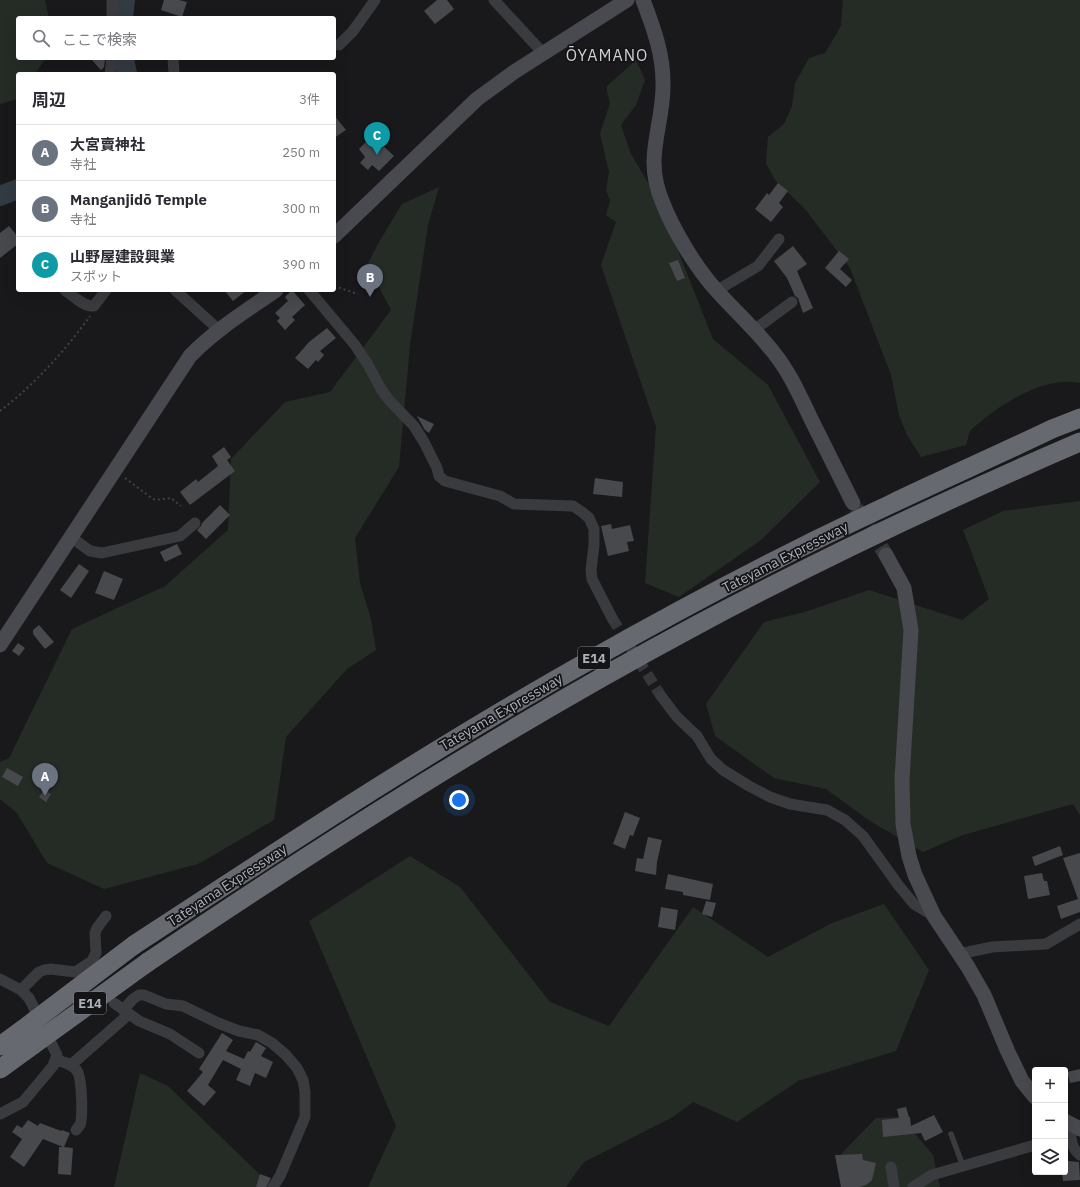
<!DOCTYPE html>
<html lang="ja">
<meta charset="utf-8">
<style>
:root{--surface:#fff;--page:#f2f2f3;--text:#2b2b33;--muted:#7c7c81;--line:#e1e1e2;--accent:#b45309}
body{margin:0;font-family:"IBM Plex Sans","Noto Sans JP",sans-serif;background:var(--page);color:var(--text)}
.controls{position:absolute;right:12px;bottom:12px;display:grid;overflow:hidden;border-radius:4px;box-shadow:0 4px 16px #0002}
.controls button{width:36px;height:36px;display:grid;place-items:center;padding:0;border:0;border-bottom:1px solid var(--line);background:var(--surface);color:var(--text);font:20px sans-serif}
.you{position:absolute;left:459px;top:800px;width:14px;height:14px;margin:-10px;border:3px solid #fff;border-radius:50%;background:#1a73e8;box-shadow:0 0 0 6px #1a73e833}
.badge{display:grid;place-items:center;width:26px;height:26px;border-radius:50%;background:var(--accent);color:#fff;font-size:13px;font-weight:700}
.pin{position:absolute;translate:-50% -33px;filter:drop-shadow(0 1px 2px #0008)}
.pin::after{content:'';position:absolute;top:21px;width:14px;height:12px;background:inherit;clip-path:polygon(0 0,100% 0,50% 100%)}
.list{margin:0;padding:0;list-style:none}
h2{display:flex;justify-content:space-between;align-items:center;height:52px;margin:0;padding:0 16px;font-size:17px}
h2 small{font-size:13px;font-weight:400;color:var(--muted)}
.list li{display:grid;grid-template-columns:26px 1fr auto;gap:12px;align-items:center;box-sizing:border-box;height:56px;padding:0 16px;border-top:1px solid var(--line)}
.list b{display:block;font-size:15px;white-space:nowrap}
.list p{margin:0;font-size:13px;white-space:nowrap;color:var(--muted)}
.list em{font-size:13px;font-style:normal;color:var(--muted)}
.icon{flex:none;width:22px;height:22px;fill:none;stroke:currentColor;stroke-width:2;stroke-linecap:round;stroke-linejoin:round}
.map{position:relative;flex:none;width:1080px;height:1187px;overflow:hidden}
.search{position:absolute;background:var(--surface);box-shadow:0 4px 16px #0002;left:16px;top:16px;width:320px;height:44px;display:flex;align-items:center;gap:10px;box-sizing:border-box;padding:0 14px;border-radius:4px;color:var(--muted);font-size:15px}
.panel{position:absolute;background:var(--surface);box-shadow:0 4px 16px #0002;left:16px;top:72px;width:320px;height:220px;border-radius:4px}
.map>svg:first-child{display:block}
.green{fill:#252c26}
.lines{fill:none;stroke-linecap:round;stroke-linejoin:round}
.river{stroke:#333b42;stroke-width:20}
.building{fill:#48494d}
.street-tunnel{stroke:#36373b;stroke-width:11;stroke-dasharray:11 5.5;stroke-linecap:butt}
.secondary-tunnel{stroke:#36373b;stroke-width:15;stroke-dasharray:15 8;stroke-linecap:butt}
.path{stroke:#404246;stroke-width:2;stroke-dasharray:2 3;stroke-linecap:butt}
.lane{stroke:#3a3b3f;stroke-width:5.5}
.street{stroke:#3a3b3f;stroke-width:11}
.secondary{stroke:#484a4f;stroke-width:15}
.highway{stroke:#676970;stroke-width:19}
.highway-bridge{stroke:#676970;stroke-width:19}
.labels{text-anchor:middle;stroke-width:3.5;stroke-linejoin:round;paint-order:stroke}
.shield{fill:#141416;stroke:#7e8188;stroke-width:1}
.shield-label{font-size:13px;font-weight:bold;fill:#acb0b9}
.street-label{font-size:14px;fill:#acb0b9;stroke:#141416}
.quarter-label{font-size:16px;letter-spacing:1px;fill:#cdcfd5;stroke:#141416}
</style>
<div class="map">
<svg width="1080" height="1187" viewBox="0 0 1080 1187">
<rect width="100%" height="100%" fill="#19191b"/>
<path class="green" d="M0 0H45L49 18H18V58H46L35 74H18V99L0 104Z
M843 0H1080V383C1048 376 1009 399 985 418 981 422 974 426 971 430 968 434 968 440 966 445L921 457 907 435 899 415 891 375 850 268 805 209 775 180 766 163 768 137 784 124 792 106 795 83 809 58 825 53 841 26Z
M636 60 645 80 636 105 621 125 631 154 653 191 669 228 713 339 768 385 820 482 761 540 679 597 645 583 656 427 601 265 616 222 606 215 610 201 606 190 609 172 600 134 610 103 607 91V86Z
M439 187 428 225 410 345 399 467 355 538 360 583 371 619 376 650 347 669 286 737 274 820 198 864 104 889 47 863 17 813 0 799V762L9 758 72 629 165 586 228 530 231 459 285 402 330 392 391 310 367 265 379 242 402 204Z
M1080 501V815L1073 804 963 835 923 852 870 821 826 789 774 778 715 736 706 704 764 622 805 612 869 590 962 620 989 599 963 530 1003 511Z
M410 856 460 887 550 1002 609 1026 693 907 768 957 832 923 884 904 929 970 896 1051 798 1081 737 1122 693 1102 673 1117 584 1162 566 1187H368L396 1126 309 921Z
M140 1073 168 1086 273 1187H114Z
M901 1117 933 1155 940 1187H842V1153L876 1118Z"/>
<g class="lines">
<path class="river" d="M123 18 125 0
M124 58 127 74
M0 196 18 189"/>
</g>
<path class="building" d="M164 0H179L187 2 182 17 161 10Z
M437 0H447L454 9 435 24 424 11Z
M90 58H103L105 60 104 67 101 70Z
M334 115 346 130 334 138Z
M376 139 394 156 379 171 372 165 368 170 360 163 365 157 359 149 367 141 371 144Z
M778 183 788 191 779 203 783 207 771 222 755 209 767 193 769 195Z
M9 226 18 237V244L0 258V233Z
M793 246 807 264 797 271 813 308 803 313 798 298 795 296 787 278 774 261Z
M839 251 849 259 840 269 852 280 846 287 825 268Z
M678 260 685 278 677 281 669 263Z
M224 290H247L233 301Z
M292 290 305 305 292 317 295 320 285 330 277 321 280 318 275 313 288 301 285 297Z
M327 328 336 338 320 351 324 355 318 362 316 360 308 369 295 358 309 342Z
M417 416 434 424 429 433 425 430Z
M224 447 231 457 227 460 235 471 190 505 180 492 196 479 198 482 218 466 212 456Z
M595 478 623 482 622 497 593 494Z
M220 505 230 515 206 539 197 530 201 526 202 523Z
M611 524 612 529 630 525 634 541 627 542 629 551 608 556 601 526Z
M177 544 182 554 165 562 160 552Z
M79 564 89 571 71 598 60 590Z
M104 571 123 579 114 600 95 593Z
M39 625 54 642 45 649 33 634V630Z
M18 643 25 648 19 656 12 651Z
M7 768 23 777 18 786 2 777Z
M44 790 51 794 46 802 39 797Z
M625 812 640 818 633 836 630 835 625 849 613 844Z
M648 837 662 840 657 862 656 875 635 871 637 858 643 859Z
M1060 846 1063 855 1035 866 1032 857Z
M1080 853V912L1061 919 1057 906 1078 899 1063 858Z
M1042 873 1044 881H1047L1050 895 1028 899 1024 876Z
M668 874 713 884 710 900 683 895V892L665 889Z
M706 901 716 903 712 917 702 914Z
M661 907 678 910 675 930 658 927Z
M222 1033 233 1040 226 1051 244 1059 248 1051 250 1052 256 1042 266 1048 261 1056 273 1062 266 1078 255 1073 250 1086 236 1080 241 1069 223 1060 208 1085 216 1092 204 1106 187 1091 203 1072 199 1069Z
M1080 1069V1081L1070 1083 1067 1072Z
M906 1107 909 1117H910L911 1126 934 1115 943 1132 925 1141 921 1133 883 1137 882 1120 899 1118 897 1109Z
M28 1120 38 1126 40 1123 61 1131 62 1130 70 1133 64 1147 73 1148 71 1175 58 1174 59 1147H63L43 1139 24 1167 10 1157 22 1139 12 1132 17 1125 22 1128Z
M862 1154 863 1160 876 1163 872 1180 866 1185 860 1187H841L835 1155Z
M1068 1161 1079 1162 1080 1180 1063 1181 1062 1172H1065V1167H1066Z
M260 1174 271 1178 266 1187H256Z"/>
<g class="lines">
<path class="street-tunnel" d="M612 618 661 696"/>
<path class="secondary-tunnel" d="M856 508 886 555"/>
<path class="path" d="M334 286 358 294
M0 411C34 385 65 351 90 316
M125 478 153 499 156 500 171 498 181 506"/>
<path class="lane" d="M951 1134 963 1166"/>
<path class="street" d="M112 0V18
M494 0 543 53
M339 45 353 31 375 0
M173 58 174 74
M110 74 112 58
M65 290C73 296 84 307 94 306L106 290
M175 290 219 330
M309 290 355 345 367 363 381 389 389 400 414 426 424 442 437 468 439 476 445 481 500 496 514 504 573 506 582 512 589 518 594 529V545L591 570 592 579 612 618
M716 291 758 266 779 239
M754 330 792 302
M71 537 90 551 102 553 180 536 195 523
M661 696 677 717 697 736 711 759 723 770 749 786 770 797 790 804 827 810 845 820 863 836 899 886 914 904 934 916
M959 954 992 947 1046 944 1080 924
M0 979 21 990 29 998 57 1055 53 1066 23 1102 0 1114
M21 990 39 972 44 970 51 969 75 972 92 961 96 953 95 933 97 928 106 916
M114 1003 139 1021 170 1034 199 1053
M123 1010 133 999 139 995H144L166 1004 183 1006 218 1023 239 1031 258 1035 272 1043 286 1055 297 1068 303 1080 305 1092V1117L280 1176 273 1187
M56 1060C63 1062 73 1064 77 1071 82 1078 83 1117 80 1125 79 1126 77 1129 76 1130
M71 1065 129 1014
M1070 1125C1071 1137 1070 1147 1080 1155
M891 1167 894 1187
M913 1187 932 1175 1035 1145"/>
<path class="secondary" d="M643 0C654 29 664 56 663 88 662 130 644 158 662 201 673 230 696 268 717 291 736 312 757 331 774 353 790 373 800 396 811 419 825 447 839 475 853 503
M334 236 477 99 514 72 627 0
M886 555 904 588 911 630 902 779 903 824 909 856 915 875 934 916 968 967 984 995 1008 1052 1022 1081 1035 1097
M0 645 190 356C215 330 246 311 276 290
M1065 1121 1080 1129"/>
<path class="highway" d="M134 945C285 846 435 747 592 659 689 604 788 552 889 505 943 479 998 455 1052 429L1080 418
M148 962C326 842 508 726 697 625 822 558 950 498 1080 442
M0 1046 22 1030
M0 1069 33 1045"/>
<path class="highway-bridge" d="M22 1030 134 945
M33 1045 148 962"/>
</g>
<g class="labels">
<g class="shield">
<rect x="578" y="647" width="32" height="22" rx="3"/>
<rect x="74" y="992" width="32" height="22" rx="3"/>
</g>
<g class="shield-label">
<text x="594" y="663">E14</text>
<text x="90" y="1008">E14</text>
</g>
<g class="street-label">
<text transform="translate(785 557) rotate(-27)" y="5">Tateyama Expressway</text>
<text transform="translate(501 712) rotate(-30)" y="5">Tateyama Expressway</text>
<text transform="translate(227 885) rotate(-33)" y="5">Tateyama Expressway</text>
</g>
<g class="quarter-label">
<text x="607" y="61">ŌYAMANO</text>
</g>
</g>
</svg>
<div class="controls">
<button>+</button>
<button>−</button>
<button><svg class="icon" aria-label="layers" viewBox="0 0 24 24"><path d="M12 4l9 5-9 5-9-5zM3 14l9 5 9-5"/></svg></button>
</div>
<div class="you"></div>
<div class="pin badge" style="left:45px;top:796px;background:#6b7280">A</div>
<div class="pin badge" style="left:370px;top:297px;background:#6b7280">B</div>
<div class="pin badge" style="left:377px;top:155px;background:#0f9aa8">C</div>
<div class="search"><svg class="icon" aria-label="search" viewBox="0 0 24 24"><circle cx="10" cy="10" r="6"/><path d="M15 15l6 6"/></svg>ここで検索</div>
<section class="panel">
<h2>周辺<small>3件</small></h2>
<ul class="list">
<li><span class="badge" style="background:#6b7280">A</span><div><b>大宮賣神社</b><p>寺社</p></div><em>250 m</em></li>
<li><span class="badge" style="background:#6b7280">B</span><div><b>Manganjidō Temple</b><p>寺社</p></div><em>300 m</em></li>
<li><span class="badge" style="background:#0f9aa8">C</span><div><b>山野屋建設興業</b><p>スポット</p></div><em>390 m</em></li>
</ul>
</section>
</div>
